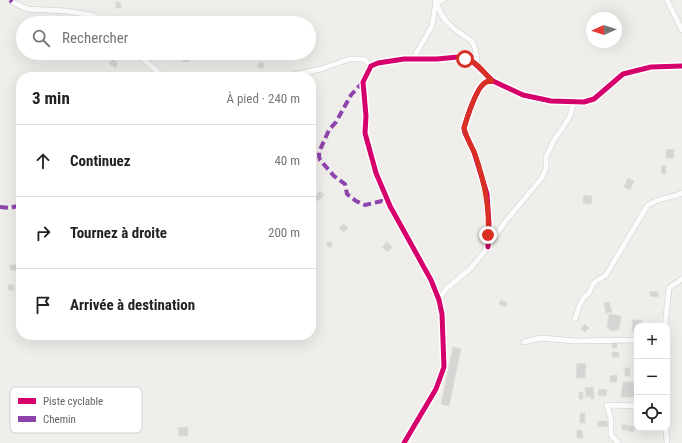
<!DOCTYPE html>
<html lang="fr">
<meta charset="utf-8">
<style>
:root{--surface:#fff;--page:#f6f6f6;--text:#222;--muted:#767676;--line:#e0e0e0}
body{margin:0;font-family:"Roboto Condensed",sans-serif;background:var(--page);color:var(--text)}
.controls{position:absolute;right:12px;bottom:12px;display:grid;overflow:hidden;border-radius:8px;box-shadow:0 4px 16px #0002}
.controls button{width:36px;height:36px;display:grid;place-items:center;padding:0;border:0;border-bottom:1px solid var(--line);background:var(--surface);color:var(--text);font:20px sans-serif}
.compass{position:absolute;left:586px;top:12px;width:36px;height:36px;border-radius:50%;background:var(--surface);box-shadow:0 4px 16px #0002;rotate:267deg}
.stop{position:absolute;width:12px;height:12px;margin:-9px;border:3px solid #d93025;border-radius:50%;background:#fff}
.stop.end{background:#d93025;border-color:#fff;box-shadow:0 1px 4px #0008}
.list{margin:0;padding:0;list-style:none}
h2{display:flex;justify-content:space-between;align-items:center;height:52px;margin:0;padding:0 16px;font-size:17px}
h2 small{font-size:13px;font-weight:400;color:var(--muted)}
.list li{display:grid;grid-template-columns:26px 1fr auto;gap:12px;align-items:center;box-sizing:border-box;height:72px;padding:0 16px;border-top:1px solid var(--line)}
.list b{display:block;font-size:15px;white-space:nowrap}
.list em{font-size:13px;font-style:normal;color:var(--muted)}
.icon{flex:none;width:22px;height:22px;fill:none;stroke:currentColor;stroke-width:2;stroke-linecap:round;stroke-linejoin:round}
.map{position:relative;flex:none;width:682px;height:443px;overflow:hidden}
.search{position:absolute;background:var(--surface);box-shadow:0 4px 16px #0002;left:16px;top:16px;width:300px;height:44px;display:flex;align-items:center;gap:10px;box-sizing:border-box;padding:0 14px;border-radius:22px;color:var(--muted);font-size:15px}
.panel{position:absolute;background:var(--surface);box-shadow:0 4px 16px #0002;left:16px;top:72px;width:300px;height:268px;border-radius:16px}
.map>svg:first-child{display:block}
.building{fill:#d6d5d3;stroke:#deddd9}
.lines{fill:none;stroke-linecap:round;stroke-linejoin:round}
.minor-casing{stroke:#cbcccc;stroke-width:6}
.minor{stroke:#fdfcfc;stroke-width:5}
.quiet{stroke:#8e44ad;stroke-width:4;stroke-dasharray:8 4;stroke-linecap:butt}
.cycleway-casing{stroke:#fff;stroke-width:8}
.cycleway{stroke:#d6006c;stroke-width:5}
.route{stroke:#d93025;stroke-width:5}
.key{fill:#fff;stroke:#cfd0d2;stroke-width:1}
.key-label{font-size:11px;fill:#5f6368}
</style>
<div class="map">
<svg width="682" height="443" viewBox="0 0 682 443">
<rect width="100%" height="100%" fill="#efeeea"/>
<path class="building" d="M116 2H120L121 8H116Z
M114 57 117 59 115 61 118 64 115 68 109 63Z
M189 57 190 61 183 62V58Z
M258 63H264V68H258Z
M674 149V158H666V150Z
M661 166H666V174H662Z
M628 178 634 181 630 190 624 187Z
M320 191 324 195 318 201 314 198Z
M584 195 592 196 591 204 583 203Z
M343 224 348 228 344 232 339 228Z
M329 241 333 244 330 248 326 244Z
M387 242 392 247 388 252 382 247Z
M10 265H17V270H11Z
M8 285H13L14 290H8Z
M650 291 658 292V297L650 296Z
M501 300 507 303 505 307 499 304Z
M609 302 612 312 606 313 604 303Z
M609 314 621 316 619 330 617 329 616 331 609 330 610 329 607 328Z
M633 320H642L641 326H637V332H632Z
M585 324 589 328 585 332 581 329Z
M612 342H617V348H612Z
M453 347 461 349 449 406 441 404Z
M612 352H619V357H612Z
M577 363 586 364 585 378H576Z
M625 368H630V376H625Z
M617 375V382H610V376Z
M623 382H633L635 397H621Z
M593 387 594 399H591V396L586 397 585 388Z
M599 389 607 390 606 396 598 395Z
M579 392H583V399H579Z
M580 413H585V423H580Z
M598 421H608V426L598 427Z
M622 425H627V430H622Z
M628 426H634V431L628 432Z
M188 427V436H179L178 428Z
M577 430H582L583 438H577Z"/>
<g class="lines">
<g class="minor-casing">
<path id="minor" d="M435 0C440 11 442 18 451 26 470 43 476 35 477 65
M667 0 682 30
M12 2 27 9 66 11 92 15 105 23
M136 53 164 77
M413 59 432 26 436 2 443 0
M290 77 293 75 321 69 349 59H364L371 66
M488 247 489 224 487 194 474 152 465 133 464 128C467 118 476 87 486 82 488 81 490 82 493 81
M439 300 446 289 471 268 488 247 505 222 541 179 546 169V157L554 140 562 129 570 116 574 101
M575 319 580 304 584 297 589 293 592 286 595 282 606 275 647 206C658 197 669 199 682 193
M665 326 669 288 682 279
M524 342 541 338 575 341 637 340
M666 428 667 443
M404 443 436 389 444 367 442 314 439 300 431 280 390 206 376 173 365 133 366 116 363 82 371 66 378 63 404 59H437L458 57 471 60 493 81 523 95 551 101 584 102 594 99 623 74 651 67 682 66
M618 443 611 435V419L607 405 637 406"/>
</g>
<use href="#minor" class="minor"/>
<path class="quiet" d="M10 0 12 2
M363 82 351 95 336 122 329 130 319 152V156L320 160 334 176 345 184 347 194 356 201 365 205 382 201 389 205
M0 207 10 208 21 205"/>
<g class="cycleway-casing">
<path id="cycleway" d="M488 247 489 224 487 194 474 152 465 133 464 128C467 118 476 87 486 82 488 81 490 82 493 81
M404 443 436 389 444 367 442 314 439 300 431 280 390 206 376 173 365 133 366 116 363 82 371 66 378 63 404 59H437L458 57 471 60 493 81 523 95 551 101 584 102 594 99 623 74 651 67 682 66"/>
</g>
<use href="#cycleway" class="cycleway"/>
</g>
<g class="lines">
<path class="route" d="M465 59C477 61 484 73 492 81 490 82 488 81 486 82 476 87 467 118 464 128 466 137 471 145 475 154 484 180 490 207 488 235"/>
</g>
<rect x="10" y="387" width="132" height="46" rx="6" class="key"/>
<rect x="18" y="398" width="18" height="6" fill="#d6006c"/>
<rect x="18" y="416" width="18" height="6" fill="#8e44ad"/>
<g class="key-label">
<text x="43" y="405">Piste cyclable</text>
<text x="43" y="423">Chemin</text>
</g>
</svg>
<div class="controls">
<button>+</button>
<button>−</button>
<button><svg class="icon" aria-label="locate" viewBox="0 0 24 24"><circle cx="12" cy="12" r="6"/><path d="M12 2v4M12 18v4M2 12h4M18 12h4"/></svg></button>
</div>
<svg class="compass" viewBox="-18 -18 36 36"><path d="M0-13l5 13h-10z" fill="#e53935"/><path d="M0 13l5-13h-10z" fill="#767676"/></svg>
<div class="stop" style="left:465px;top:59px"></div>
<div class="stop end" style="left:488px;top:235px"></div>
<div class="search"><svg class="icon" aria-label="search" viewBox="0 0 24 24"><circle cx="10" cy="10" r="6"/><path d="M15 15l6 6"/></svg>Rechercher</div>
<section class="panel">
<h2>3 min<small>À pied · 240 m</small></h2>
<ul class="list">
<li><svg class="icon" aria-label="ahead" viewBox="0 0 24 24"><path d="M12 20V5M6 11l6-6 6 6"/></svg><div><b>Continuez</b></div><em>40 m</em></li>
<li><svg class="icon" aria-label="right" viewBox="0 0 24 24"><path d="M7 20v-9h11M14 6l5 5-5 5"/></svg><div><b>Tournez à droite</b></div><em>200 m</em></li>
<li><svg class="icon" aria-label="arrive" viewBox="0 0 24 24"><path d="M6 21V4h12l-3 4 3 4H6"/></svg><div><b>Arrivée à destination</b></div></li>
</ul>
</section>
</div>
